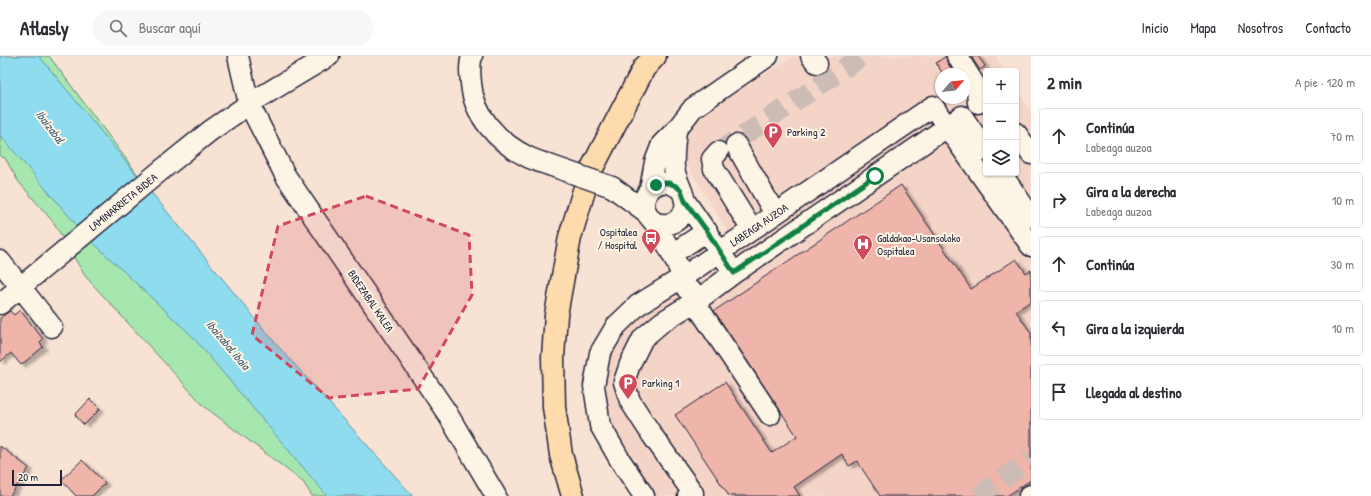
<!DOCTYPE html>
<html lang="es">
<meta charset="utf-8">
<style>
:root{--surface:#fff;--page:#f7f7f7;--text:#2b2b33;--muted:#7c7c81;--line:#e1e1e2}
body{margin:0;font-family:"Patrick Hand",sans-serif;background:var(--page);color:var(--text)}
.controls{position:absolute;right:12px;top:12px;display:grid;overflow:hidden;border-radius:4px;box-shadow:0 1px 3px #0004}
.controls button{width:36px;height:36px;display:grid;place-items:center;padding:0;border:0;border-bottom:1px solid var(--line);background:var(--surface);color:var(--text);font:20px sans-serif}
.compass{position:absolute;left:935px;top:12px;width:36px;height:36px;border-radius:50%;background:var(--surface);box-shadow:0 1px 3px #0004;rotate:62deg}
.scale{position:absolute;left:12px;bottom:10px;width:50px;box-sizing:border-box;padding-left:4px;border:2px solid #22223b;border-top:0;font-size:11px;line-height:14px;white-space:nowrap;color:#22223b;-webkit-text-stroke:3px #fcf5e5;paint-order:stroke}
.stop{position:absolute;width:12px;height:12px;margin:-9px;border:3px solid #0b8043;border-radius:50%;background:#fff}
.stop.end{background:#0b8043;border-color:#fff;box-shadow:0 1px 4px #0008}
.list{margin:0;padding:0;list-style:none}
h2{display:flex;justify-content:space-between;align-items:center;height:52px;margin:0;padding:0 16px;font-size:17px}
h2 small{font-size:13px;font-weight:400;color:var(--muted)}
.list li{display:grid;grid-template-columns:26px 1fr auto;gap:12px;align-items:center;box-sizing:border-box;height:56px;margin:0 8px 8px;padding:0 8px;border:1px solid var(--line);border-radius:4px}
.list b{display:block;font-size:15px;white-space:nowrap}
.list p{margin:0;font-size:13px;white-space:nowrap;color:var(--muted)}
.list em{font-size:13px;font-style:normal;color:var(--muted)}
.icon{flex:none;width:22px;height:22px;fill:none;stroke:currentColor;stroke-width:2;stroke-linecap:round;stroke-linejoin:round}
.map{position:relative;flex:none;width:1031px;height:440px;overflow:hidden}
header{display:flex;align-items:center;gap:24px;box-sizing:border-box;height:56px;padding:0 20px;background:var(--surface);border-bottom:1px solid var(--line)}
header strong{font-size:19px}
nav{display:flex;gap:22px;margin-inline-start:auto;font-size:14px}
.search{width:280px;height:36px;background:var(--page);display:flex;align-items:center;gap:10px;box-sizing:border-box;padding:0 14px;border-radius:22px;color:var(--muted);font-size:15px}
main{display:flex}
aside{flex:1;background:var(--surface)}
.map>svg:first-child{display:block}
.built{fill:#f5d4c8;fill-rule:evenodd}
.green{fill:#a6e7b0;stroke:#648476}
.water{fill:#8fdcef;stroke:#6392a7}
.building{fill:#efb5ab;stroke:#22223b;filter:url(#shadow)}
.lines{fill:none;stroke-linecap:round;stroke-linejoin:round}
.minor-tunnel{stroke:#cdbcb5;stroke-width:20;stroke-dasharray:20 10;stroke-linecap:butt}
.minor-casing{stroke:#22223b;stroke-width:23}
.highway-casing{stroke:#22223b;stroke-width:25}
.minor{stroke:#fcf5e5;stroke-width:20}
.highway{stroke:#fedbac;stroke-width:22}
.minor-bridge-casing{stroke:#22223b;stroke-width:23;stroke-linecap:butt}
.minor-bridge{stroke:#fcf5e5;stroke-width:20}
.route{stroke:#0b8043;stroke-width:5}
.marked{fill:#d1495b;fill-opacity:0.2;stroke:#d1495b;stroke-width:3;stroke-dasharray:8 5;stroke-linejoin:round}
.labels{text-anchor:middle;stroke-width:4;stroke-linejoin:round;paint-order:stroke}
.poi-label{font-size:11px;fill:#22223b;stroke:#fcf5e5;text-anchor:start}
.street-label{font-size:11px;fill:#22223b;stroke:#fcf5e5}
.water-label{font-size:12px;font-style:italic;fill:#435a71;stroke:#fcf5e5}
</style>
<header>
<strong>Atlasly</strong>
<div class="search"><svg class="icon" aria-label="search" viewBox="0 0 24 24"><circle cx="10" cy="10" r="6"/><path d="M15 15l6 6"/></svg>Buscar aquí</div>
<nav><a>Inicio</a><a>Mapa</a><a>Nosotros</a><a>Contacto</a></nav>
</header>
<main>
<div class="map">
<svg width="1031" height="440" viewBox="0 0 1031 440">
<defs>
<filter id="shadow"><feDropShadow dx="4.5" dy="2.5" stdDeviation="1" flood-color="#0004"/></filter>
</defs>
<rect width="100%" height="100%" fill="#f8e2d4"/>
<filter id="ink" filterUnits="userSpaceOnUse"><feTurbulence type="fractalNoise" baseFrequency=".025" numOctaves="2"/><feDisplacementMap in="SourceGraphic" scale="8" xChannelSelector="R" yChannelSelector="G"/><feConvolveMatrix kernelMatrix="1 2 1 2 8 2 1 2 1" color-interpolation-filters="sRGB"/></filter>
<g filter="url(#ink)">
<path class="built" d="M793 0H996L1005 15H986V117H1016V32L1031 56V440H631L588 373 582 327 590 293 631 238 660 229 731 181 682 101 684 85 702 58ZM941 18H965V42H941Z"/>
<path class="green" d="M0 0H49L316 357 383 440H312L303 426 205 351 85 220 54 167 18 125 5 102 0 100Z"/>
<path class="water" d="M0 0H39L277 289 413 440H327L192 280 85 179 0 79Z"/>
<path class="building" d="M946 0 947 6 952 14 946 18H943L936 7Z
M975 0H978L985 10 980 14 972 2Z
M901 129 971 233 1016 203 1026 217 1031 214V245L1016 255 1031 277V424L1007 440H880L857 405 849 410 842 398 794 431 800 440H729L675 359 725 326 772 397 797 380 714 255Z
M20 254 43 283 40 286 43 291 21 309 11 297 0 306V262L10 255 14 259Z
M90 343 100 353 84 369 75 359Z
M0 390 29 412 10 440H0Z
M82 404 105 427 92 440H76L61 424Z"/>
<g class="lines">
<path class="minor-tunnel" d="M718 96 829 23 862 0
M978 440 1031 403"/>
<g class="minor-casing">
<path id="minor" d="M238 0 249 48 285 119 447 357 496 440
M472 0C469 9 470 17 471 27 473 59 498 86 526 100 533 104 541 106 549 109
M811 0 817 7
M957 0 977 32 978 47
M1016 77 1031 98
M736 89 775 158
M986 95 962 60 947 71 1031 190
M718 96 712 103 714 113 752 174
M1001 117 1031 161
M612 131 646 156
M650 133 655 106 662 88 676 74 693 52 768 0
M681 134C675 129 669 126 661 127 649 130 642 142 645 153 647 160 652 163 655 168 666 185 675 203 683 221L933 50 947 71 734 217C718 193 702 169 685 145
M654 166C662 169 670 170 677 164 697 150 675 128 674 111 673 99 675 86 676 74
M672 198 707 175
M0 205 52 271
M694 245 770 359
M0 248 159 116 210 75 249 48 329 0
M644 440 620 404 600 369 594 330 600 297 616 270 638 249 683 221 687 233 702 241
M688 440 693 437 652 379 630 345 624 326 630 308 643 282 662 266 702 241 734 217
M1029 440 1031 439"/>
</g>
<g class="highway-casing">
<path id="highway" d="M573 440 561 399 554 351 553 301 556 259 570 181 589 118 644 12 655 0"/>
</g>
<use href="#minor" class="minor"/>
<use href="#highway" class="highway"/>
<g class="minor-bridge-casing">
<path id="minor-bridge" d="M549 109 612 131"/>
</g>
<use href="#minor-bridge" class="minor-bridge"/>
</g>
</g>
<g class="lines" filter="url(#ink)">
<path class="route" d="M656 129 662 127H669L676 130 681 134 685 145 707 175 734 217 875 120"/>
</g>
<path class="marked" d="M366 140 469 179 472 239 418 333 329 342 252 279 278 170Z"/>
<defs>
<g id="parking-pin" transform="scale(1)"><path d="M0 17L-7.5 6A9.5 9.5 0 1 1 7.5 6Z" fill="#d1495b" stroke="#fcf5e5"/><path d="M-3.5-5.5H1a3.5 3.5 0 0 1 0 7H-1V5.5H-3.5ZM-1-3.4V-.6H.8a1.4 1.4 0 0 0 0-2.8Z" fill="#fff"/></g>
<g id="bus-pin" transform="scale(1)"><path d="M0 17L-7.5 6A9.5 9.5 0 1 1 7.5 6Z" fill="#d1495b" stroke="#fcf5e5"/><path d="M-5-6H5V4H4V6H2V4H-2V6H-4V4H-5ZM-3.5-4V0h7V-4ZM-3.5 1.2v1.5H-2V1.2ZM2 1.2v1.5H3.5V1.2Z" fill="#fff"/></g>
<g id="hospital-pin" transform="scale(1)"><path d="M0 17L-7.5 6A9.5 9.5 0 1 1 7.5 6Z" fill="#d1495b" stroke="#fcf5e5"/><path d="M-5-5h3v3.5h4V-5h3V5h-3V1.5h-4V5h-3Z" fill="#fff"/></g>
</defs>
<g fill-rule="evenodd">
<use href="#parking-pin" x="773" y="76"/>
<use href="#bus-pin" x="651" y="182"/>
<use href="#hospital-pin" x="863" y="188"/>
<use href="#parking-pin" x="628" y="327"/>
</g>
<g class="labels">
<g class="poi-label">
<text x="787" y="80">Parking 2</text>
<text x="637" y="180" text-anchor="end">Ospitalea<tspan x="637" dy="13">/ Hospital</tspan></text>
<text x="877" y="186">Galdakao-Usansoloko<tspan x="877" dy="13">Ospitalea</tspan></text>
<text x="642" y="331">Parking 1</text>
</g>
<g class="street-label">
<text transform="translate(123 146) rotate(-39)" y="4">LAMINARRIETA BIDEA</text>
<text transform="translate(759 169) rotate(-34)" y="4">LABEAGA AUZOA</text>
<text transform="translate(371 245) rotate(56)" y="4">BIDEZABAL KALEA</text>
</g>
<g class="water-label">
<text transform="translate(50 71) rotate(53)" y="4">Ibaizabal</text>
<text transform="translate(228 289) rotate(50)" y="4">Ibaizabal ibaia</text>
</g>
</g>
</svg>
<div class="controls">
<button>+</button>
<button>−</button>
<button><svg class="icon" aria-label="layers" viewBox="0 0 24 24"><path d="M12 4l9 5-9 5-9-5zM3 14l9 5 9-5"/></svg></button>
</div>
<svg class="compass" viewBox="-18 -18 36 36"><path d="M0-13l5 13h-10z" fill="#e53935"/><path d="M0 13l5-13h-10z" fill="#7c7c81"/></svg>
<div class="scale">20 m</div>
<div class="stop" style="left:875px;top:120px"></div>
<div class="stop end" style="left:656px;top:129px"></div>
</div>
<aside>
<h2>2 min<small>A pie · 120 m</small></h2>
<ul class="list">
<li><svg class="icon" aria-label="ahead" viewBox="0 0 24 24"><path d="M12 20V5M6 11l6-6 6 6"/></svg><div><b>Continúa</b><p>Labeaga auzoa</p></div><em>70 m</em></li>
<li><svg class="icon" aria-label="right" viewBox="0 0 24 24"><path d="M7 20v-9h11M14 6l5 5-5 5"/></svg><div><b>Gira a la derecha</b><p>Labeaga auzoa</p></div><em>10 m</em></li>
<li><svg class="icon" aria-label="ahead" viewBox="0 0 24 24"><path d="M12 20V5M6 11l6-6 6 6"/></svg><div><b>Continúa</b></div><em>30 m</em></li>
<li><svg class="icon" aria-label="left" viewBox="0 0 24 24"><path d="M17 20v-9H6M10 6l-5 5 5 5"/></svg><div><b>Gira a la izquierda</b></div><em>10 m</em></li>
<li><svg class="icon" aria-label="arrive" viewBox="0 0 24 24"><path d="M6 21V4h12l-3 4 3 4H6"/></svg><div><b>Llegada al destino</b></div></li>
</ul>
</aside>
</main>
